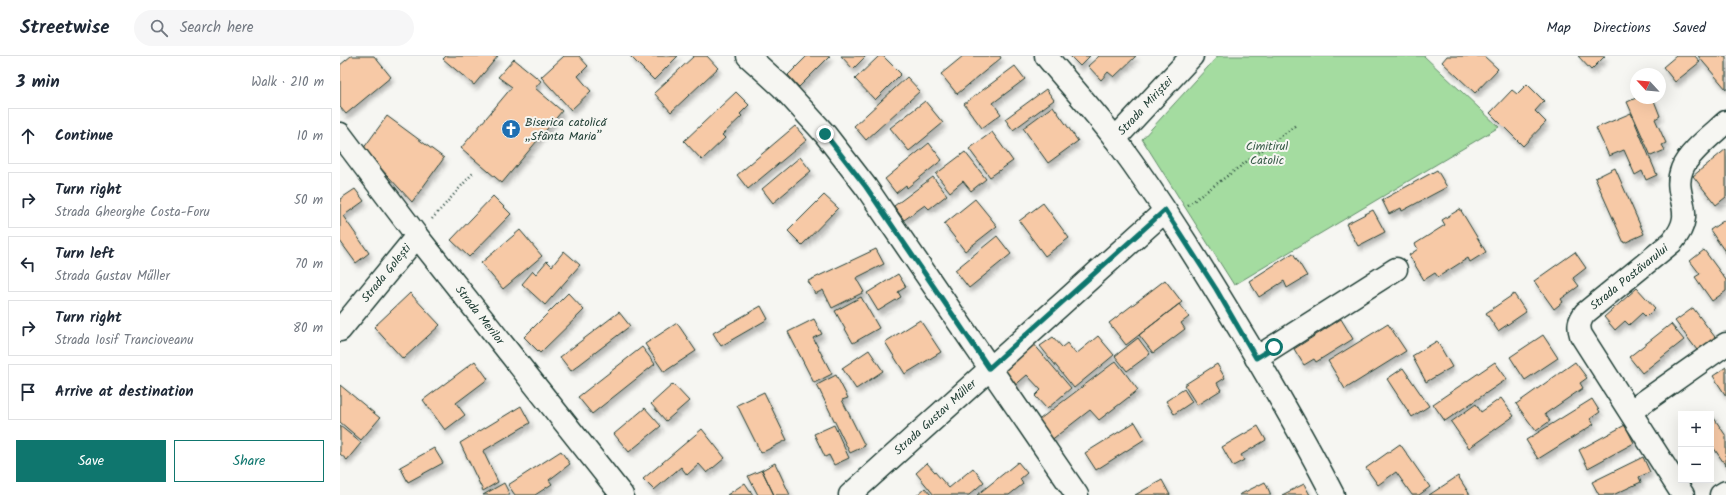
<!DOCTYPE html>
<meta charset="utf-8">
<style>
:root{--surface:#fff;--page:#f6f6f7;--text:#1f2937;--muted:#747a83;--line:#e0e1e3;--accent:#0f766e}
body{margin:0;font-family:Kalam,sans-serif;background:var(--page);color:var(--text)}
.controls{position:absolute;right:12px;bottom:12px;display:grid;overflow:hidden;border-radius:0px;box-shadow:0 4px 16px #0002}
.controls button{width:36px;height:36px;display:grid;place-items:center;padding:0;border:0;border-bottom:1px solid var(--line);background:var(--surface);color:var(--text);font:20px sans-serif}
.compass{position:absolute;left:1290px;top:12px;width:36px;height:36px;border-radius:50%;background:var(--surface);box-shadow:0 4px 16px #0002;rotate:296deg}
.stop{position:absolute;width:12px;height:12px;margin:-9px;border:3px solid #0f766e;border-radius:50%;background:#fff}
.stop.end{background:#0f766e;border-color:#fff;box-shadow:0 1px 4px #0008}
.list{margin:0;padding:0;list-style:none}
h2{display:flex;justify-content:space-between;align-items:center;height:52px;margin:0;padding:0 16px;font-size:17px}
h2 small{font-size:13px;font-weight:400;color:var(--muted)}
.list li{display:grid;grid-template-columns:26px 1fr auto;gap:12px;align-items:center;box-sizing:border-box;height:56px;margin:0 8px 8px;padding:0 8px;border:1px solid var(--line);border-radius:0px}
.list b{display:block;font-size:15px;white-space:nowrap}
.list p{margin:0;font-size:13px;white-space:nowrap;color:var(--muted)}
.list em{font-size:13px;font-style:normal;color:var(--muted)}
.actions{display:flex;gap:8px;padding:12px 16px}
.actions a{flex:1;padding:9px 0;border:1px solid var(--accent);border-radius:0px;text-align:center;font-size:14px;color:var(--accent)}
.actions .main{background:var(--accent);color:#fff}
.icon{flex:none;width:22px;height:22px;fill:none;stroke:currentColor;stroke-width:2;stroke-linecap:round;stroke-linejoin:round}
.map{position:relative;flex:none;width:1386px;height:439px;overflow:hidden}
header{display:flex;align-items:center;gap:24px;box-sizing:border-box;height:56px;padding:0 20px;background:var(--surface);border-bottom:1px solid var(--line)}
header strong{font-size:19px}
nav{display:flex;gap:22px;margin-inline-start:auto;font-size:14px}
.search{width:280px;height:36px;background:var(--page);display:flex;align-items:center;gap:10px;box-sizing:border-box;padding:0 14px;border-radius:22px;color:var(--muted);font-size:15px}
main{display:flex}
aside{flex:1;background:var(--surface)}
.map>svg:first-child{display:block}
.green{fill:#a4dca0;stroke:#628c6a}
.building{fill:#f7c9a6;stroke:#1f3d34;filter:url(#shadow)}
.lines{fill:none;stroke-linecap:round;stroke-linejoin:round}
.minor-casing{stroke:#1f3d34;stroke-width:25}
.path{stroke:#1f3d34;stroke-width:2.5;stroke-dasharray:1 3;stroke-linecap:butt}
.minor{stroke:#f6f6f2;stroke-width:22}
.route{stroke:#0f766e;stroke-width:5}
.labels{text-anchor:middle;stroke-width:4;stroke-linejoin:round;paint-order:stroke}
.street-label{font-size:12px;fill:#1f3d34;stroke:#f6f6f2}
.poi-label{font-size:12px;fill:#1f3d34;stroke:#f6f6f2;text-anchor:start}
.park-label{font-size:12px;fill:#3a5d4a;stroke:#f6f6f2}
</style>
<header>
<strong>Streetwise</strong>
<div class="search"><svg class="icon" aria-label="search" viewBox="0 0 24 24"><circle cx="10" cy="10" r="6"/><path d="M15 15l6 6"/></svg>Search here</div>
<nav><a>Map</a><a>Directions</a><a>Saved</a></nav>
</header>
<main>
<aside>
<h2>3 min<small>Walk · 210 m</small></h2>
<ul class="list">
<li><svg class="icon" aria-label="ahead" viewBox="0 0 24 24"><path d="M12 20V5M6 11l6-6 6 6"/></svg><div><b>Continue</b></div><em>10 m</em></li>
<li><svg class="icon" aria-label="right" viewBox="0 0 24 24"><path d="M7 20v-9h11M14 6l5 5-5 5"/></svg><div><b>Turn right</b><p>Strada Gheorghe Costa-Foru</p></div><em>50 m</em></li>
<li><svg class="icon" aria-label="left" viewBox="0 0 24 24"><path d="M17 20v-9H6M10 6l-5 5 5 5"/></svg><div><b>Turn left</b><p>Strada Gustav Műller</p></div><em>70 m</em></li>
<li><svg class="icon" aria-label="right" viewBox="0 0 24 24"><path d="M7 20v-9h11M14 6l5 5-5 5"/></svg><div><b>Turn right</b><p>Strada Iosif Trancioveanu</p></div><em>80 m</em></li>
<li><svg class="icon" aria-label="arrive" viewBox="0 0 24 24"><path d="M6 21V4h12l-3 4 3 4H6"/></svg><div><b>Arrive at destination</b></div></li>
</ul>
<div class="actions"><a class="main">Save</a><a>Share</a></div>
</aside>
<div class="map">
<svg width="1386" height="439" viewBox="0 0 1386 439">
<defs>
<filter id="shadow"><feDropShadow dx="2.5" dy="4.5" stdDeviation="2" flood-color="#0004"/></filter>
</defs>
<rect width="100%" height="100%" fill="#f6f6f2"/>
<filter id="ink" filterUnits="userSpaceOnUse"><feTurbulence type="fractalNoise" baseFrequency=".025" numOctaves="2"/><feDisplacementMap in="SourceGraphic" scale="8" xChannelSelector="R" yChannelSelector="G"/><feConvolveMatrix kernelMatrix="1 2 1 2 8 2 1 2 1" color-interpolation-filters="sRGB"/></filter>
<g filter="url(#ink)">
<path class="green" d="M878 0H1084L1159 71 894 229 802 83Z"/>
<path class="building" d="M11 0H34L51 21 6 58 0 51V9Z
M106 0H158L134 29 103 3Z
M224 0H239L248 10 238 20 251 35 231 54 201 21Z
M290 0H338L314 24Z
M354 0H367L378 12 331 56 314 37Z
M467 0H490L459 31 448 19Z
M501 0H526L513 13Z
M539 0H543L561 18 535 44 515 23Z
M623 0H660L661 2 617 38 601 18Z
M730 0H750L740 10Z
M759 0H796L774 21 768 16 761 24 748 10Z
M1107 0H1144L1158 13 1135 37 1102 6Z
M1238 0H1265L1251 14Z
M1336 0H1355L1360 6 1335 26 1323 11Z
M1358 0H1386V33Z
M174 3 201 25 195 32 222 55 162 127 121 92 172 31 158 21Z
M675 10 685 23 653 47 661 58 642 72 624 48Z
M567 21 580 35 526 84 514 70Z
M1187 28 1204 45 1195 55 1206 66 1183 90 1150 57 1172 34 1177 38Z
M706 33 714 44 673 74 665 63Z
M396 36 409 49 400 58 402 60 382 79 385 82 362 104 344 85Z
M1296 42H1313L1320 60 1315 63 1326 87 1322 89 1325 94 1311 100 1287 46Z
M585 45 603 67 569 95 550 72Z
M713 50 738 85 708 107 683 72Z
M1291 57 1317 119 1306 124 1302 115 1295 119 1284 94 1269 100 1256 72Z
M47 60 104 102 72 146 23 93Z
M455 70 467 84 408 133 397 119Z
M652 76 673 105 650 121 629 93Z
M589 87 602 104 567 132 566 129 556 137 545 123Z
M1386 93V141L1376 149 1353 120Z
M625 96 646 123 631 135 623 125 610 136 596 118Z
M460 101 471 115 433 147 422 133Z
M1275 112 1304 178 1284 187 1255 122Z
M1097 114 1107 131 1062 155 1061 152 1049 158 1042 144Z
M593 121 607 139 589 153 585 149 564 164 554 150Z
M15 133 24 145 3 160 29 197 16 207 0 185V143Z
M484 139 498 152 462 189 448 175Z
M153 140 171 158 129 201 111 184Z
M635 143 657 170 625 195 604 168Z
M703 147 729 182 705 200 679 165Z
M1120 153 1146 196 1130 206 1128 202 1098 221 1095 217 1084 224 1069 199 1078 193 1075 188 1105 169 1102 164Z
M1033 154 1045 176 1018 190 1006 168Z
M1386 163V197L1370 174Z
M180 174 202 200 163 233 141 207Z
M657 180 671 198 629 232 615 214Z
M536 193 544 208 516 222 524 236 492 252 483 234 475 238 468 225Z
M1364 194 1386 224V235L1372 245 1355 221 1360 218 1350 205Z
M224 195 240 209 205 249 182 228 193 215 196 218 207 205 212 210Z
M1235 196 1246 212 1233 222 1239 230 1221 243 1223 246 1214 253 1194 225Z
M953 197 967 220 947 232 944 225 919 241 909 225Z
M558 218 566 231 558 236 561 241 538 255 527 237Z
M825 224 842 246 786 289 769 267Z
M1297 232 1315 252 1306 261 1302 257 1289 269 1285 265 1275 274 1264 261Z
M70 237 100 269 63 303 34 271Z
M228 237 244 254 200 297 184 281Z
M1174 238 1186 256 1158 275 1146 257Z
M521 241 539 272 513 287 495 255Z
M839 248 849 261 841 267 845 273 813 297 799 279Z
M421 250 428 263 381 290 373 277Z
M1353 252 1378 285 1360 298 1335 265Z
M279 256 290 270 231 315 220 301Z
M474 263 482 278 473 282 492 318 474 327 448 276Z
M1001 263 1013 283 976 306 974 303 964 309 954 293Z
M580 264 601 296 565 318 545 286Z
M337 267 356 295 324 316 305 288Z
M1048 268 1066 295 1005 333 988 305Z
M1331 268 1344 284 1302 317 1289 301Z
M1203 279 1218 302 1185 324 1170 301Z
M758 280 774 299 734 332 700 290 713 281 722 291 727 287 736 298Z
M798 282 810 298 787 315 775 300Z
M1097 285 1112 311 1086 326 1072 300Z
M693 287 731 332 707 353 695 340 701 334 687 319 672 332 664 320V313Z
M302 291 315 308 252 358 238 341Z
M529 294 543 315 516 333 502 312Z
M135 305 148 323 116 347 125 359 105 374 83 344Z
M776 305 798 334 759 364 750 354 710 385 696 366Z
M1155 306 1167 323 1105 365 1093 348Z
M1235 306 1247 322 1240 327 1243 332 1205 358 1210 365 1196 375 1176 348Z
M877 308 885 322 877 327 881 334 857 349 844 329Z
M1386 311V340L1373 320Z
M1063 312 1089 350 1072 361 1047 323Z
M496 319 508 342 502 344 525 390 510 397 477 329Z
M333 328 349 345 326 365 311 348Z
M0 329 40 362 21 384 0 366Z
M844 333 852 346 834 358 826 345Z
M424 336 447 384 421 397 397 349Z
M1161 342 1174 360 1129 392 1111 366 1136 348 1141 356Z
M1252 343 1260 356 1250 363 1254 368 1198 403 1186 384Z
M181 350 190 367 143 395 158 426 143 435 120 387Z
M305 352 321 370 289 396 274 378Z
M1370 356 1386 380V410L1371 388V358H1368Z
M795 366 805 383 756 414 745 397Z
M494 369 509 402 494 409 489 399 485 401 474 378Z
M1285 369 1294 387 1248 412 1239 394Z
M0 370 21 387 7 404 0 398Z
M918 370 926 384 901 399 904 404 893 410 882 391Z
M362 373 385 402 367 417 359 408 347 419 341 411 314 434 303 423Z
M1060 388 1090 431 1079 439H1072L1056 416 1038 429 1026 412Z
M94 392 103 407 68 426 60 411Z
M221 395 230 408 209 424 212 428 195 439H175L168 429Z
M1303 401 1310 416 1299 421 1301 426 1273 439H1259L1252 426Z
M678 406 687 417 680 423 683 428 669 439H637Z
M435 407 450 439H434L422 414Z
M587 407 609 432 633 412 644 426 629 439H594L576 417Z
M422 414 434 439H418L408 420Z
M1118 420 1130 439H1089Z
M822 424 830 439H795Z
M925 426 931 439H899Z
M164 427 170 439H143Z
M405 427 413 439H387Z
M964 428 970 439H942Z
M585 432 591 439H577Z"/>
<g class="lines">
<g class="minor-casing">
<path id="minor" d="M408 0 442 31 485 78 526 131 737 439
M706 0C729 28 754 55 776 84 824 149 867 219 909 289 938 338 967 388 993 439
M0 78 77 180 282 439
M775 83 852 0
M0 274 77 180
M916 302 1056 213
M1291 355 1386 288
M510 439 825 155
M1343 439 1241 279C1238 270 1239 265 1245 257L1332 186C1359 155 1331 141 1342 113 1348 97 1373 78 1386 66
M1381 439 1386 436"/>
</g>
<path class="path" d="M848 149 956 69
M92 163 133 117"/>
<use href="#minor" class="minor"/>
</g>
</g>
<g class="lines" filter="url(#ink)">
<path class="route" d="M485 78 526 131 649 312 825 154 876 233 916 302 934 291"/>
</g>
<defs>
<g id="church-disc" transform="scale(1)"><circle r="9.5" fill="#1f6fb2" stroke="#f6f6f2"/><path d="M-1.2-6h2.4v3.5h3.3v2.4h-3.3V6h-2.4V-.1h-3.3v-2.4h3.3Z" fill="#fff"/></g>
</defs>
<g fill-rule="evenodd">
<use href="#church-disc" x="171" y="73"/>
</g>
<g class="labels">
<g class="street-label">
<text transform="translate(805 50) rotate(-47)" y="4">Strada Miriștei</text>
<text transform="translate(46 217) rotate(-51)" y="4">Strada Golești</text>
<text transform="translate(1289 221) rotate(-39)" y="4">Strada Postăvarului</text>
<text transform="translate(140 259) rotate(52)" y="4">Strada Merilor</text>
<text transform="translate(595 361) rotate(-42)" y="4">Strada Gustav Műller</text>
</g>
<g class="poi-label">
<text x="185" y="70">Biserica catolică<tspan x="185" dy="14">„Sfânta Maria”</tspan></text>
</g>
<g class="park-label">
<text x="927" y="94">Cimitirul<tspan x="927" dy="14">Catolic</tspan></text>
</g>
</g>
</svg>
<div class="controls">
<button>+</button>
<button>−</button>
</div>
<svg class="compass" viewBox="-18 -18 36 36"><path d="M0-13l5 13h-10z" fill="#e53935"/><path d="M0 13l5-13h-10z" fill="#747a83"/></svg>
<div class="stop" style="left:934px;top:291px"></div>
<div class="stop end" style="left:485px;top:78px"></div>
</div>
</main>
